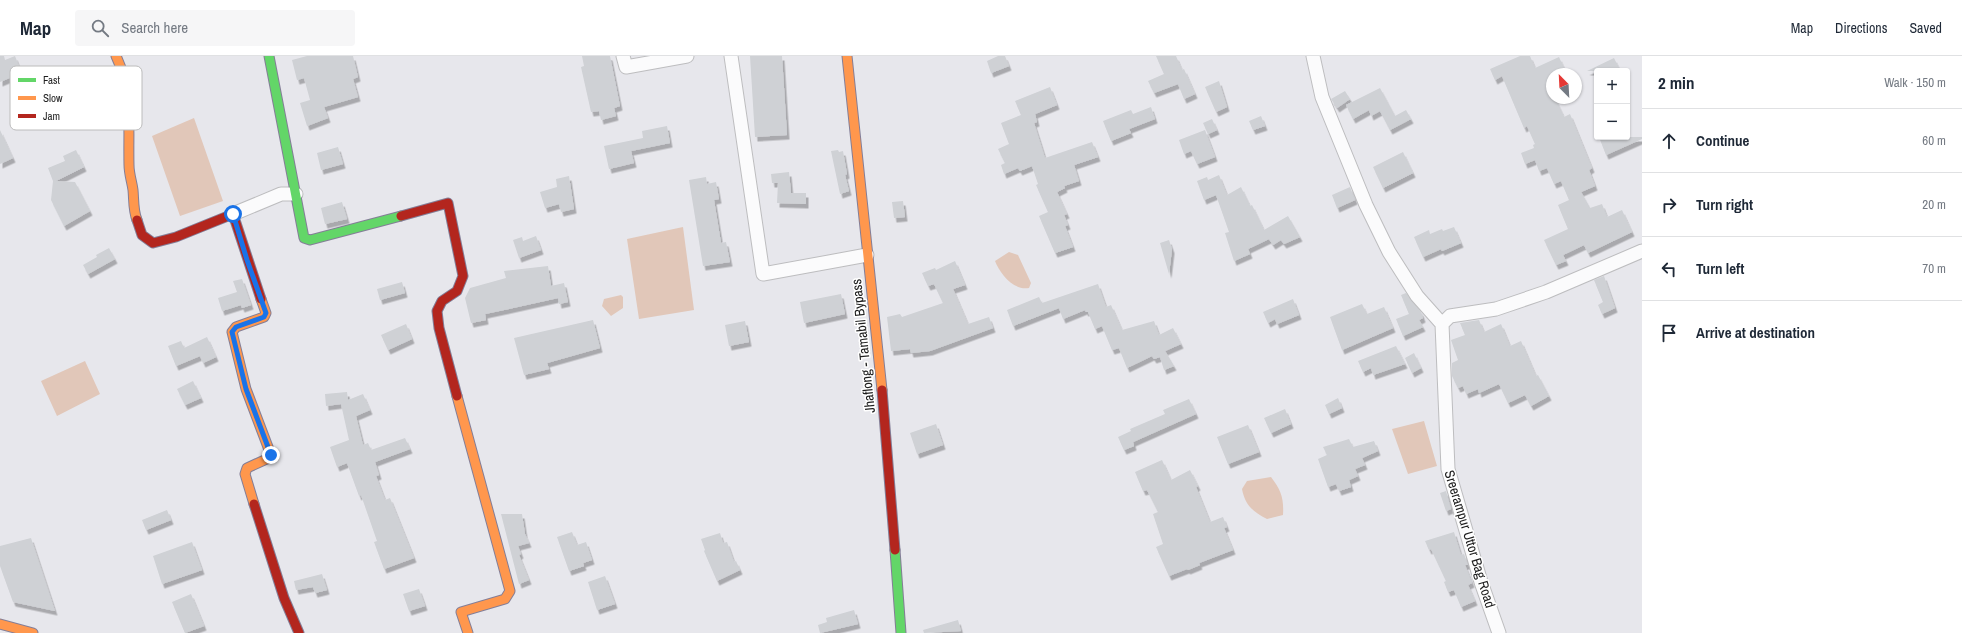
<!DOCTYPE html>
<meta charset="utf-8">
<style>
:root{--surface:#fff;--page:#f6f6f7;--text:#1f2937;--muted:#747a83;--line:#e0e1e3}
body{margin:0;font-family:"Archivo Narrow",sans-serif;background:var(--page);color:var(--text)}
.controls{position:absolute;right:12px;top:12px;display:grid;overflow:hidden;border-radius:4px;box-shadow:0 1px 3px #0004}
.controls button{width:36px;height:36px;display:grid;place-items:center;padding:0;border:0;border-bottom:1px solid var(--line);background:var(--surface);color:var(--text);font:20px sans-serif}
.compass{position:absolute;left:1546px;top:12px;width:36px;height:36px;border-radius:50%;background:var(--surface);box-shadow:0 1px 3px #0004;rotate:336deg}
.stop{position:absolute;width:12px;height:12px;margin:-9px;border:3px solid #1a73e8;border-radius:50%;background:#fff}
.stop.end{background:#1a73e8;border-color:#fff;box-shadow:0 1px 4px #0008}
.list{margin:0;padding:0;list-style:none}
h2{display:flex;justify-content:space-between;align-items:center;height:52px;margin:0;padding:0 16px;font-size:17px}
h2 small{font-size:13px;font-weight:400;color:var(--muted)}
.list li{display:grid;grid-template-columns:26px 1fr auto;gap:12px;align-items:center;box-sizing:border-box;height:64px;padding:0 16px;border-top:1px solid var(--line)}
.list b{display:block;font-size:15px;white-space:nowrap}
.list em{font-size:13px;font-style:normal;color:var(--muted)}
.icon{flex:none;width:22px;height:22px;fill:none;stroke:currentColor;stroke-width:2;stroke-linecap:round;stroke-linejoin:round}
.map{position:relative;flex:none;width:1642px;height:577px;overflow:hidden}
header{display:flex;align-items:center;gap:24px;box-sizing:border-box;height:56px;padding:0 20px;background:var(--surface);border-bottom:1px solid var(--line)}
header strong{font-size:19px}
nav{display:flex;gap:22px;margin-inline-start:auto;font-size:14px}
.search{width:280px;height:36px;background:var(--page);display:flex;align-items:center;gap:10px;box-sizing:border-box;padding:0 14px;border-radius:4px;color:var(--muted);font-size:15px}
main{display:flex}
aside{flex:1;background:var(--surface)}
.map>svg:first-child{display:block}
.water{fill:#e1c7b9}
.building{fill:#cfd1d5;filter:url(#shadow)}
.lines{fill:none;stroke-linecap:round;stroke-linejoin:round}
.street-casing{stroke:#bdbdbf;stroke-width:15}
.fast-casing{stroke:#847e97;stroke-width:11}
.slow-casing{stroke:#847e97;stroke-width:11}
.jam-casing{stroke:#847e97;stroke-width:11}
.street{stroke:#fbfbfc;stroke-width:13}
.fast{stroke:#63d668;stroke-width:9}
.slow{stroke:#ff974d;stroke-width:9}
.jam{stroke:#b3261e;stroke-width:9}
.route{stroke:#1a73e8;stroke-width:5}
.labels{text-anchor:middle;stroke-width:3;stroke-linejoin:round;paint-order:stroke}
.street-label{font-size:14px;fill:#1e1e1e;stroke:#fff}
.key{fill:#fff;stroke:#bcbcbc;stroke-width:1}
.key-label{font-size:11px;fill:#1e1e1e}
</style>
<header>
<strong>Map</strong>
<div class="search"><svg class="icon" aria-label="search" viewBox="0 0 24 24"><circle cx="10" cy="10" r="6"/><path d="M15 15l6 6"/></svg>Search here</div>
<nav><a>Map</a><a>Directions</a><a>Saved</a></nav>
</header>
<main>
<div class="map">
<svg width="1642" height="577" viewBox="0 0 1642 577">
<defs>
<filter id="shadow"><feDropShadow dx="2.5" dy="4.5" stdDeviation="0" flood-color="#0004"/></filter>
</defs>
<rect width="100%" height="100%" fill="#e7e7ec"/>
<path class="water" d="M194 62 223 145 180 160 152 80Z
M683 171 694 254 639 263 627 183Z
M1009 196 1018 199 1031 227 1029 232C1014 235 1000 218 995 205Z
M621 239 623 241V252L611 260 602 250 604 243Z
M85 305 100 338 57 360 41 325Z
M1424 365 1437 410 1408 418 1392 373Z
M1271 421C1281 434 1284 442 1283 459L1267 463C1253 456 1245 449 1242 433L1247 425Z"/>
<path class="building" d="M0 0H4L5 4 15 0 20 13 10 17 12 21 0 26Z
M307 0H353L358 21 353 23 358 41 324 51 328 62 307 70 300 47 310 44 304 22 297 24 292 4Z
M582 0H610L620 50 614 52 616 60 601 64 599 55 591 56 581 11 584 10Z
M750 0H782L787 79 755 81Z
M998 0H1005L1009 10 991 17 987 5Z
M1156 0H1176L1182 14 1184 13 1195 38 1184 43 1178 28 1154 37 1148 25 1164 18Z
M1520 0H1530L1535 12 1559 1 1565 14 1552 18V42H1555L1564 61 1570 58 1592 112 1589 114 1595 130 1581 136 1590 152 1602 148 1607 161 1622 154 1632 176 1588 197 1584 189 1563 199 1566 205 1556 209 1544 184 1568 173 1558 149 1569 144 1561 125 1554 128 1547 112 1539 115 1535 104 1525 108 1521 97 1534 92 1533 89 1535 88 1527 70 1524 72 1502 20 1495 24 1490 13Z
M1614 2 1619 12 1613 15H1587Z
M1219 25 1227 51 1216 56 1205 31Z
M1050 31 1057 49 1035 58 1037 66 1034 67 1045 102 1092 86 1098 101 1074 109 1079 125 1064 130 1065 132 1057 136 1067 158 1064 159 1068 169 1065 170 1073 191 1055 197 1039 160 1048 156 1036 129 1038 128 1032 110 1020 115 1018 112 1004 118 1001 109 1005 107 998 93 1009 88 1001 67 1021 59 1015 45Z
M1380 32 1395 60 1406 54 1411 63 1390 74 1380 55 1371 60 1369 54 1353 63 1346 49Z
M1345 35 1350 43 1337 52 1331 43Z
M1151 51 1155 63 1129 73 1131 77 1111 85 1103 65 1131 54 1133 58Z
M1261 60 1265 70 1253 74 1249 65Z
M1212 63 1217 74 1208 78 1203 67Z
M667 70 670 87 631 95 634 107 609 113 604 90 643 82 642 75Z
M0 74 13 102 0 108Z
M1205 74 1215 101 1197 108 1191 95 1184 98 1179 84Z
M1599 81H1642V83L1606 99Z
M338 91 343 108 321 114 317 97Z
M76 94 84 111 56 125 75 126 90 155 64 170 51 144 53 125 48 112 65 105 63 100Z
M838 94 839 96 843 95 847 118 845 119 849 135 840 138 831 95Z
M1403 96 1413 117 1383 132 1373 111Z
M789 116 791 137H806V148L777 147 778 127H772L771 118Z
M1219 119 1227 139 1241 131 1250 150 1252 149 1264 174 1288 160 1300 181 1284 188 1281 184 1273 189 1269 183 1248 193 1250 198 1234 205 1225 177 1229 176 1216 139 1204 144 1197 125 1207 121 1208 124Z
M569 120 574 153 561 156 559 148 545 152 540 136 557 131 556 123Z
M706 121 707 128 716 126 719 143 714 144 721 187 726 186 730 206 703 210 689 124Z
M1350 131 1355 144 1337 152 1332 139Z
M903 145 905 161 894 162 892 146Z
M342 146 347 163 325 168 321 152Z
M1454 171 1461 187 1442 195 1441 193 1423 201 1414 181 1429 174 1430 178 1442 173 1443 175Z
M536 180 541 194 519 202 513 184 522 181 523 185Z
M1169 184 1172 193 1169 218 1160 187Z
M109 192 115 203 88 218 83 209 97 201 96 199Z
M955 205 965 229 953 233 968 268 989 261 993 272 930 295 911 297 910 293 891 295 887 261 900 258 902 261 943 247 934 228 928 230 922 217 935 212 936 214Z
M548 210 551 230 564 227 568 246 559 248 558 242 504 254 485 258 486 264 471 267 465 242 470 232 506 222 504 215Z
M1604 220 1615 252 1602 258 1598 249 1603 246 1594 224Z
M242 223 251 249 242 252 241 249 222 255 218 242 237 236 233 225Z
M402 226 405 237 380 244 377 233Z
M1098 228 1106 251 1111 249 1122 274 1154 265 1159 279 1173 272 1181 288 1165 295 1174 310 1164 314 1160 301 1154 303 1152 300 1127 312 1119 292 1112 294 1102 270 1095 273 1088 256H1086L1085 254 1063 263 1059 252 1013 270 1007 254 1039 241 1042 247Z
M1406 237 1421 256 1423 262 1419 264 1423 271 1403 280 1396 263 1409 258 1401 239Z
M841 238 845 258 804 267 800 246Z
M1293 243 1299 259 1277 268 1275 263 1268 267 1263 256Z
M1362 248 1367 258 1384 251 1393 272 1342 294 1330 261Z
M593 264 600 292 547 307 549 313 524 319 514 282Z
M1479 264 1484 276 1501 268 1510 290 1521 285 1536 320 1538 319 1549 340 1531 350 1525 339 1508 347 1499 328 1479 337 1478 333 1466 338 1463 330 1458 332 1452 320V307L1458 304 1451 284 1465 279 1460 267Z
M745 265 749 286 729 290 725 269Z
M406 268 412 283 388 294 381 279Z
M207 281 216 301 203 307 200 300 176 310 168 290 181 285 184 292Z
M1396 290 1405 308 1373 319 1371 312 1363 316 1358 305Z
M1414 297 1421 312 1412 317 1405 302Z
M193 325 201 342 185 349 177 333Z
M347 336 348 344 363 338 370 354 356 360 363 389 368 387 371 394 405 382 410 393 375 406 379 419 376 420 385 444 390 442 414 502 384 513 374 486 377 485 361 439 359 440 347 407 337 411 330 391 349 384 341 348 326 350 325 338Z
M1338 342 1342 352 1329 358 1325 349Z
M1189 343 1196 358 1133 386 1134 390 1124 394 1118 381 1131 375 1130 373 1165 358 1163 354Z
M1285 353 1291 368 1271 377 1264 362Z
M936 368 943 389 917 398 910 377Z
M1248 369 1259 396 1228 408 1217 381Z
M1349 383 1353 391 1374 385 1378 395 1362 402 1365 409 1355 413 1358 420 1349 424 1351 431 1339 435 1336 428 1328 431 1318 403 1327 399 1323 391Z
M1162 404 1171 424 1190 414 1198 430 1196 431 1210 466 1223 461 1227 471 1224 472 1233 494 1199 507 1200 509 1188 514 1187 513 1169 520 1156 491 1163 488 1153 458 1158 456 1147 434 1143 435 1135 416Z
M1446 435 1451 453 1446 455 1440 437Z
M167 454 171 464 146 474 142 464Z
M501 458H522L525 478 529 487 518 490 521 498 519 499 529 524 519 528Z
M572 476 577 489 586 486 592 504 583 507 584 510 569 515 557 481Z
M1454 476 1461 499 1464 498 1468 509H1465L1472 527 1468 529 1475 545 1461 551 1454 534 1448 536 1444 526 1446 525 1431 493 1429 494 1425 485Z
M720 477 723 487 727 486 734 506 736 505 740 514 717 525 704 495 705 494 701 483Z
M31 482 55 555 13 546 0 510V490Z
M192 486 202 514 162 528 153 500Z
M322 518 327 534 315 537 313 531 296 534 294 525Z
M605 520 615 548 597 554 588 526Z
M419 533 425 550 409 555 403 538Z
M191 538 204 570 185 577 172 546Z
M854 554 858 568 820 577 818 569 827 566 826 562Z
M958 564 961 575 924 577 923 574Z"/>
<g class="lines">
<g class="street-casing">
<path id="street" d="M623 0 626 11 687 0
M731 0 763 218 867 199
M1313 0 1322 41 1366 149 1389 196 1417 240 1442 268
M233 158 281 138H296
M1499 577 1481 526 1448 413 1442 268 1450 260 1496 253 1546 236 1642 195"/>
</g>
<g class="fast-casing">
<path id="fast" d="M269 0 304 182 310 184 401 160
M895 494 901 577"/>
</g>
<g class="slow-casing">
<path id="slow" d="M116 0C133 35 128 71 129 109 129 118 132 126 133 134 134 144 133 154 137 164
M847 0 882 334
M457 340 510 535 505 543 461 556 468 577
M254 448 245 418 247 412 269 402 271 399 246 333 232 276 236 271 264 261 266 257 261 243
M0 568 33 577"/>
</g>
<g class="jam-casing">
<path id="jam" d="M401 160 448 147 463 220 457 235 442 245 437 255 439 272 457 340
M137 164 142 179 153 187 176 181 233 158 261 243
M882 334 895 494
M254 448 284 542 299 577"/>
</g>
<use href="#street" class="street"/>
<use href="#fast" class="fast"/>
<use href="#slow" class="slow"/>
<use href="#jam" class="jam"/>
</g>
<g class="lines">
<path class="route" d="M233 158 247 204 266 257 264 261 236 271 232 276 246 333 271 399"/>
</g>
<g class="labels">
<g class="street-label">
<text transform="translate(863 290) rotate(-96)" y="5">Jhaflong - Tamabil Bypass</text>
<text transform="translate(1470 483) rotate(73)" y="5">Sreerampur Uttor Bag Road</text>
</g>
</g>
<rect x="10" y="10" width="132" height="64" rx="6" class="key"/>
<rect x="18" y="22" width="18" height="4" fill="#63d668"/>
<rect x="18" y="40" width="18" height="4" fill="#ff974d"/>
<rect x="18" y="58" width="18" height="4" fill="#b3261e"/>
<g class="key-label">
<text x="43" y="28">Fast</text>
<text x="43" y="46">Slow</text>
<text x="43" y="64">Jam</text>
</g>
</svg>
<div class="controls">
<button>+</button>
<button>−</button>
</div>
<svg class="compass" viewBox="-18 -18 36 36"><path d="M0-13l5 13h-10z" fill="#e53935"/><path d="M0 13l5-13h-10z" fill="#747a83"/></svg>
<div class="stop" style="left:233px;top:158px"></div>
<div class="stop end" style="left:271px;top:399px"></div>
</div>
<aside>
<h2>2 min<small>Walk · 150 m</small></h2>
<ul class="list">
<li><svg class="icon" aria-label="ahead" viewBox="0 0 24 24"><path d="M12 20V5M6 11l6-6 6 6"/></svg><div><b>Continue</b></div><em>60 m</em></li>
<li><svg class="icon" aria-label="right" viewBox="0 0 24 24"><path d="M7 20v-9h11M14 6l5 5-5 5"/></svg><div><b>Turn right</b></div><em>20 m</em></li>
<li><svg class="icon" aria-label="left" viewBox="0 0 24 24"><path d="M17 20v-9H6M10 6l-5 5 5 5"/></svg><div><b>Turn left</b></div><em>70 m</em></li>
<li><svg class="icon" aria-label="arrive" viewBox="0 0 24 24"><path d="M6 21V4h12l-3 4 3 4H6"/></svg><div><b>Arrive at destination</b></div></li>
</ul>
</aside>
</main>
